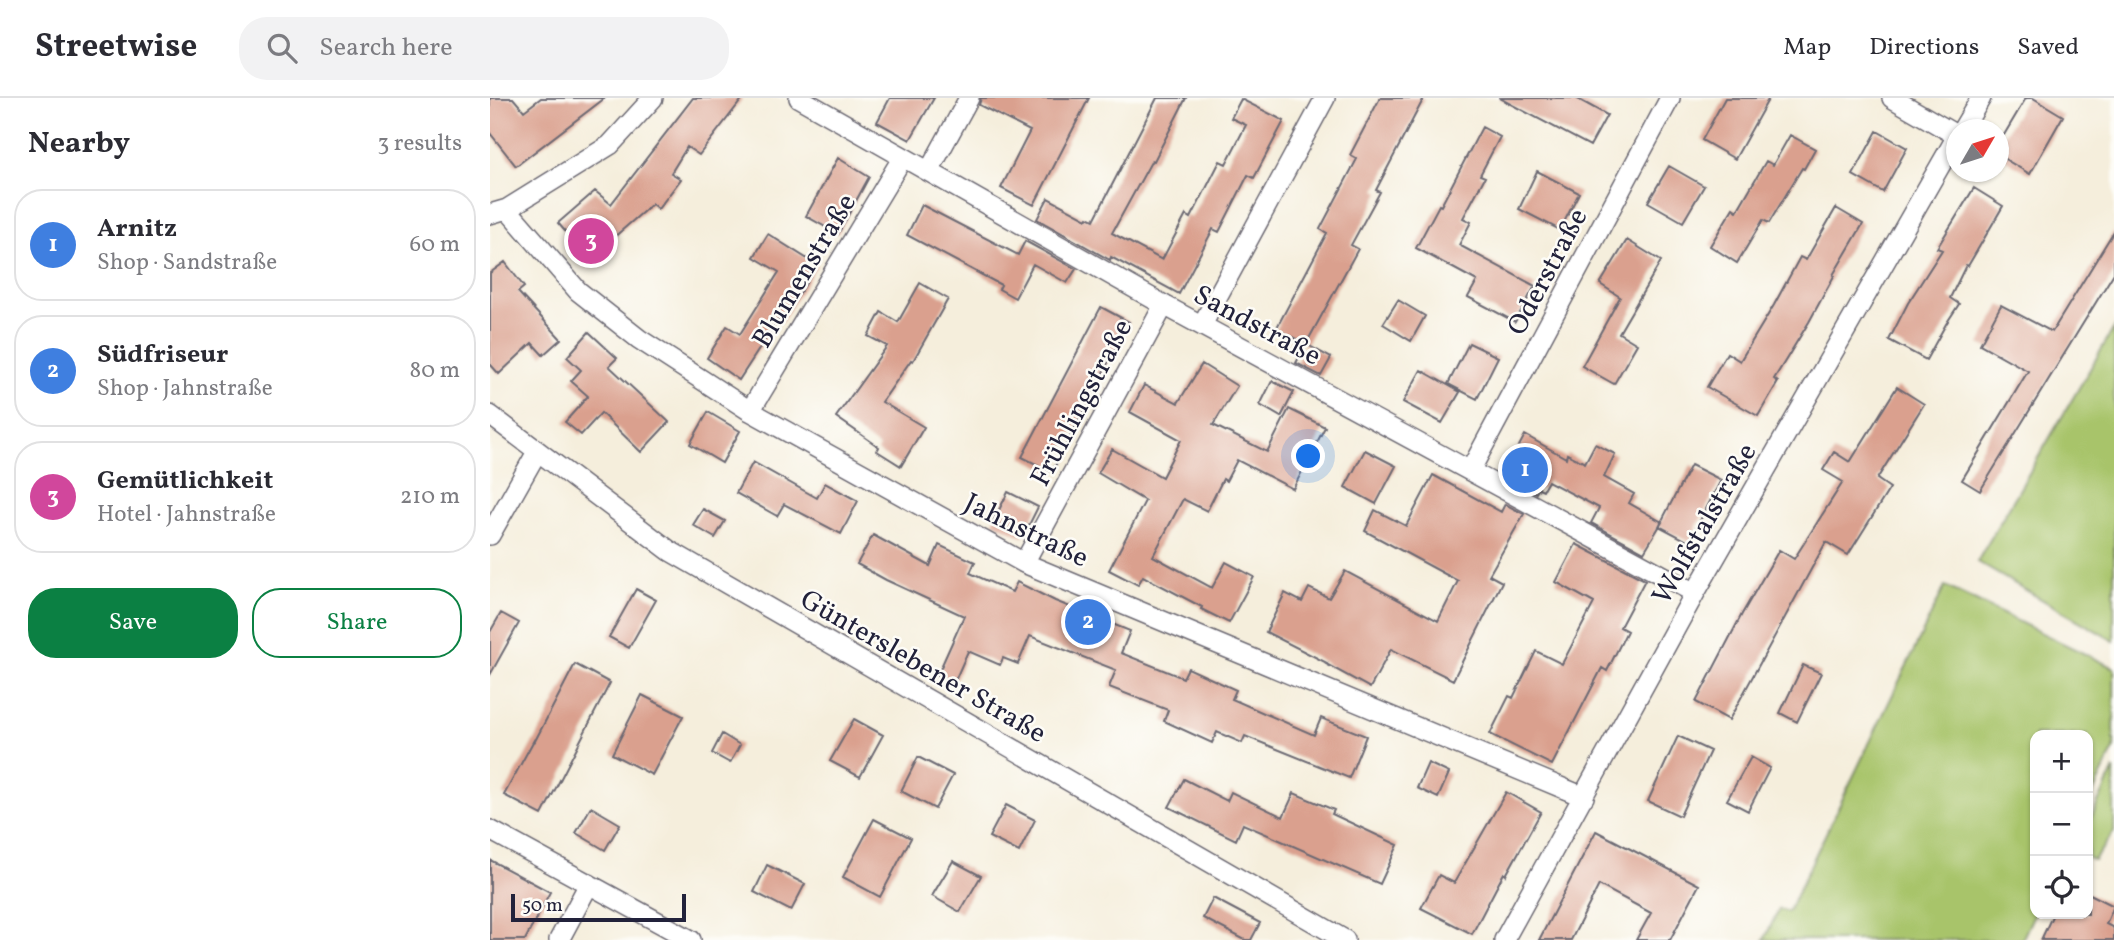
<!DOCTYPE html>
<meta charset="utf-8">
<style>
:root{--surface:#fff;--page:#f2f2f3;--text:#2b2b33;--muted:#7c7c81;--line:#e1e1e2;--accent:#0b8043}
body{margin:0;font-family:Vollkorn,serif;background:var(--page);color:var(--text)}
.controls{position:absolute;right:21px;bottom:21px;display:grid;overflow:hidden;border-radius:14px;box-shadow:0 2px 5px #0004}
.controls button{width:63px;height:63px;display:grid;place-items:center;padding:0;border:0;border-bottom:2px solid var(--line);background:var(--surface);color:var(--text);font:35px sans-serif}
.compass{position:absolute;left:1456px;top:21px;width:63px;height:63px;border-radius:50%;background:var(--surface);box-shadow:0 2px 5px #0004;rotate:51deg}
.scale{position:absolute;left:21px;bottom:18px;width:175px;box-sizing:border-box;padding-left:7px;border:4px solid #22223b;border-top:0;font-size:19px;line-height:24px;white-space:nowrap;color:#22223b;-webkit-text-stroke:5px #fdfcf7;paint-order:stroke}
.you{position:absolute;left:819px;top:359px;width:24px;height:24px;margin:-18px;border:5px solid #fff;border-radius:50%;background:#1a73e8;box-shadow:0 0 0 10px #1a73e833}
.badge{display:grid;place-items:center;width:46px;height:46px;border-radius:50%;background:var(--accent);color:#fff;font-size:23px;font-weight:700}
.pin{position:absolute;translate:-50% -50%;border:4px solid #fff;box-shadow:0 2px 7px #0006}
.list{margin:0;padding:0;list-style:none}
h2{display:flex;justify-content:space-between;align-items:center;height:91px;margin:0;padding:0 28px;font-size:30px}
h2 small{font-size:23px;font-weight:400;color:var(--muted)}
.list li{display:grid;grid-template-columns:46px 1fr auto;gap:21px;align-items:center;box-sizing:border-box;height:112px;margin:0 14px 14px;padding:0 14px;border:2px solid var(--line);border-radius:28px}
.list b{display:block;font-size:26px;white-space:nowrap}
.list p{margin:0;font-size:23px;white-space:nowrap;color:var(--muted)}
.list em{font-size:23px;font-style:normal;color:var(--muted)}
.actions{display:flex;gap:14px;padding:21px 28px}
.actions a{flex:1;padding:16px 0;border:2px solid var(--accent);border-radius:28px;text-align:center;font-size:24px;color:var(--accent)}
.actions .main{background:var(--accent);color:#fff}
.icon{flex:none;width:38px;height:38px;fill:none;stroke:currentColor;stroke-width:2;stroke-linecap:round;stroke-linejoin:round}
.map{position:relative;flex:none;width:1624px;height:842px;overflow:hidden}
header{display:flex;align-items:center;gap:42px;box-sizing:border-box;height:98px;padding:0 35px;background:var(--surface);border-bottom:2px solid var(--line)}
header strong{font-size:33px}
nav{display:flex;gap:38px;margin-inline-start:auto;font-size:24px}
.search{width:490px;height:63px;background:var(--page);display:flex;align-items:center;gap:18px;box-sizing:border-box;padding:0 24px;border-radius:28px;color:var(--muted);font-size:26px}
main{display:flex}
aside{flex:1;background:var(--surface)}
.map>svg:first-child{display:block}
.green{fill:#a8c46a;stroke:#657352;stroke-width:2}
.building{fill:#daa08e}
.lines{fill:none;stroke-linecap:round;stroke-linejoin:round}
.street-casing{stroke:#6c6973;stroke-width:22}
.street{stroke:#fff;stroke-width:19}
.labels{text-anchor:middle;stroke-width:5;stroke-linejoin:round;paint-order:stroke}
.street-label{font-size:28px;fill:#22223b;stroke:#fdfcf7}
</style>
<header>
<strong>Streetwise</strong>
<div class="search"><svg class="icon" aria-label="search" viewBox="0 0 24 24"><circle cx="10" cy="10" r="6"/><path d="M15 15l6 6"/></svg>Search here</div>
<nav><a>Map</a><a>Directions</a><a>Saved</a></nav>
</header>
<main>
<aside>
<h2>Nearby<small>3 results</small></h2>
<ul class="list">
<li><span class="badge" style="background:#3f7fe0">1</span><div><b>Arnitz</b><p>Shop · Sandstraße</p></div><em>60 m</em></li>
<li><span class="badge" style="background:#3f7fe0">2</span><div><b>Südfriseur</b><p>Shop · Jahnstraße</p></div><em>80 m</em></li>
<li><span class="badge" style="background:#d1479c">3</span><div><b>Gemütlichkeit</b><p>Hotel · Jahnstraße</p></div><em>210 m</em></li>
</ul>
<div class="actions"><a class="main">Save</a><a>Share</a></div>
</aside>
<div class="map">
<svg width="1624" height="842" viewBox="0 0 1624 842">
<rect width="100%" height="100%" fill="#fdfcf7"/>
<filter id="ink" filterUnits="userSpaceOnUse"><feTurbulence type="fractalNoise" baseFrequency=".0143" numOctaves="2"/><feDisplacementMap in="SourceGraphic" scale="14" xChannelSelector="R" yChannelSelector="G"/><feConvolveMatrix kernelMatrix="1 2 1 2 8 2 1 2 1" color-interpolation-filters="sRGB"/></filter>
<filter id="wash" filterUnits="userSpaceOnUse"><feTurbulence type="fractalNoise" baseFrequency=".00686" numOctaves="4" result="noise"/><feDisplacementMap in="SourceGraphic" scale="28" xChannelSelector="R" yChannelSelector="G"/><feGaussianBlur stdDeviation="1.57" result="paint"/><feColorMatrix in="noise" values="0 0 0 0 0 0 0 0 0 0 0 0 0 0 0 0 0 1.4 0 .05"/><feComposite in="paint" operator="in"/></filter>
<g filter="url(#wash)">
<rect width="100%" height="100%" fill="#f5eedc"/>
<path class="green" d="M1624 230V543L1487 464Z
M1455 488 1624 570V651L1598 705V637H1545V814L1532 842H1274L1289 811 1298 814Z
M1624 671V734L1604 762 1598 760V726Z"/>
<g id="blocks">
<path class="building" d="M0 0H23L34 13 51 0H115L26 68 0 35Z
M203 0H253L209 57 197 49 181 75 191 81 168 111 162 106 99 161 68 125 105 93 121 106Z
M400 0H444L420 42 387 24Z
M491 0H599L544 107 511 90 540 33 489 7Z
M667 0H696L664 63 662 62 622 135 672 162 696 117 701 120 730 63 736 66 756 27 741 20 751 1 794 23 764 80 758 77 729 134 723 131 689 196 621 159 620 162 547 121 558 100 597 121 598 119 604 122Z
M890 0H934L886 92 890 94 861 147 868 151 816 246 786 231 837 135 830 131 867 61 860 57Z
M1009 0H1086L1117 17 1100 48Z
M1235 0H1279L1245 61 1212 42Z
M1536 0H1543L1573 18 1540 76 1508 57V47Z
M992 29 1010 39 990 77 995 79 973 120 981 124 969 147 1045 188 1025 224 978 199 987 183 926 150 949 107 951 108Z
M1387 33 1417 50 1393 94 1363 77Z
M1300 37 1325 51 1314 71 1312 70 1279 125 1273 122 1247 165 1220 148 1243 110 1247 113 1276 63 1283 67Z
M348 60 379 79 348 136 316 118Z
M1179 68 1214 88 1193 124 1158 104Z
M1047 73 1089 95 1070 132 1029 111Z
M1484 90 1513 108 1478 168 1476 167 1460 200 1469 206 1456 226 1436 262 1399 242 1418 205 1452 152 1447 150Z
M432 107 528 157 535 143 586 171 577 185 543 166 525 200 509 191 511 187 417 137Z
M1346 110 1373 126 1343 177 1344 178 1319 224 1284 281 1288 284 1268 318 1217 289 1237 255 1250 263 1284 207 1310 159 1316 162Z
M1624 133V175L1490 393 1472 382 1538 273 1490 246 1511 207 1562 234Z
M278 136 327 167 292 224 288 222 249 282 217 260 237 228 250 236 289 174 264 159Z
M1137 142 1171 163 1129 235 1147 246 1124 286 1092 268 1130 199 1110 186Z
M15 164 34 189 28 194 71 241 53 257 42 245 9 276 0 266V175Z
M430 185 458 201 423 263 421 262 392 304 434 329 411 368 387 353 389 349 346 319 397 248 378 238 391 214 408 224Z
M908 202 935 218 921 243 893 226Z
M611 209 639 224 562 374 532 359Z
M99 234 127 260 119 268 179 324 151 354 111 315 91 337 75 324 98 298 81 283 91 272 77 259Z
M979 245 1008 259 987 301 958 286Z
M816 246 841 260 831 278 806 265Z
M712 266 747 288 723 327 777 354 799 311 835 329 803 391 747 362 736 383 733 381 717 413 693 401 663 458 722 490 736 464 764 479 739 525 711 511 712 509 653 478 648 487 619 472 655 403 608 375 622 351 672 379 691 342 640 314 654 287 688 305Z
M931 272 970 294 952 325 913 304Z
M782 283 804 294 791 319 770 307Z
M1407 289 1434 306 1387 381 1400 390 1358 457 1336 444 1239 622 1206 604 1252 516 1289 452 1304 461 1353 384 1333 372 1344 354 1360 364Z
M218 314 250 333 232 365 200 346Z
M1035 337 1076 360 1077 356 1095 365 1105 346 1125 356 1114 379 1144 396 1139 405 1172 424 1154 454 1101 425 1109 410 1058 383 1053 392 1049 390 1046 395 1027 385 1030 380 1016 372Z
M875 352 906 368 886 406 855 389Z
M263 364 327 400 335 385 368 403 351 436 294 406 287 418 246 395Z
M1201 367 1231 382 1199 444 1169 428Z
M943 377 1011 414 1015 406 1034 416 999 477 1012 484 963 582 901 551 880 590 836 566 837 565 776 534 795 495 812 504 819 490 839 500 855 473 948 523 968 483 875 433 885 412 916 428Z
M518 394 548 409 533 439 503 424Z
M213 411 235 423 225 440 203 427Z
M383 437 440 468 449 447 485 464 480 475 522 494 527 484 565 503 640 533 631 555 693 580 698 570 746 592 742 601 824 637 831 620 876 638 859 680 755 638 752 645 727 634 722 645 674 623 678 612 619 589 626 572 540 538 528 566 513 560 510 567 478 553 464 585 447 578 474 518 396 482 367 466Z
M1086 446 1155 482 1130 529 1137 533 1117 573 1112 570 1062 667 1000 636 1019 598 1023 600 1046 553 1072 566 1104 505 1066 484Z
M146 491 166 502 139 550 119 539Z
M11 515 29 525 0 577V534Z
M85 566 120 585 52 717 14 697 44 642 45 643Z
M1313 567 1331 575 1307 624 1290 615Z
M152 597 193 618 162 677 122 656Z
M364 621 393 637 370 679 340 663Z
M232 636 250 647 240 665 222 655Z
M1188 638 1220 653 1190 718 1158 703Z
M428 659 463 677 445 711 411 693Z
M1261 659 1280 670 1258 713 1237 702Z
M938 665 959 675 948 700 927 690Z
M694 681 737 703 741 694 793 719 804 695 844 712 842 716 908 747 890 786 753 726 746 742 679 709Z
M1016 694 1051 714 1016 777 1014 775 982 836 931 810 949 777 964 785Z
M516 707 545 722 529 754 499 739Z
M101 709 130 726 115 752 86 735Z
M384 721 421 740 390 799 353 779Z
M1106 733 1209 787 1180 842H1146L1161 815 1109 787 1081 842H1049Z
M0 762 60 794 35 842H0Z
M463 763 491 778 470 814 442 798Z
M277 767 315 786 301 813 264 794Z
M1598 795 1624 808 1616 826 1624 830V842H1551L1563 816H1598Z
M723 800 770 825 761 842H755L713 820Z"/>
</g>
</g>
<g filter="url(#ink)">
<use href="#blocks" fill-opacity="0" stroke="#6c6973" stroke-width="2"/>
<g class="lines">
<g class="street-casing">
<path id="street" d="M309 0 674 207 1205 495
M1402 0 1466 37
M1472 32 1491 0
M439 73 479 0
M17 111 88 193 149 241 260 313 534 465 1094 699
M0 116 17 111 120 47 163 0
M712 227 835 0
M260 313 413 59
M0 317 180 453 855 842
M980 373 1180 0
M0 437 47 354
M534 465 674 207
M0 732 201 842
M69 842 99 786
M1014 842 1205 495 1466 40"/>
</g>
<use href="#street" class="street"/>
</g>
</g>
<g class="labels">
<g class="street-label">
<text transform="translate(313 172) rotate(-59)" y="10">Blumenstraße</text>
<text transform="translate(1056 173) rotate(-62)" y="10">Oderstraße</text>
<text transform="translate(768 226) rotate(28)" y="10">Sandstraße</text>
<text transform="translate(590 304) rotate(-62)" y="10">Frühlingstraße</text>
<text transform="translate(1213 425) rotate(-60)" y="10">Wolfstalstraße</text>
<text transform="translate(537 431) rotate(26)" y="10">Jahnstraße</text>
<text transform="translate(434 567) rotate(30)" y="10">Günterslebener Straße</text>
</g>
</g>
</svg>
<div class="controls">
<button>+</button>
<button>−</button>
<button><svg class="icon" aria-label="locate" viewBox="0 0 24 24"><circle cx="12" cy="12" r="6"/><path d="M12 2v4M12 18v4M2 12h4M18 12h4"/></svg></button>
</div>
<svg class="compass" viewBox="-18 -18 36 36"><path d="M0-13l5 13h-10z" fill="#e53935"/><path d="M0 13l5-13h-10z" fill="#7c7c81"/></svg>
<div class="scale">50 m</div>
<div class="you"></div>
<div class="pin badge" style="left:1035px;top:372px;background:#3f7fe0">1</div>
<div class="pin badge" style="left:598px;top:524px;background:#3f7fe0">2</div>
<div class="pin badge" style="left:101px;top:143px;background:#d1479c">3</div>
</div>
</main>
